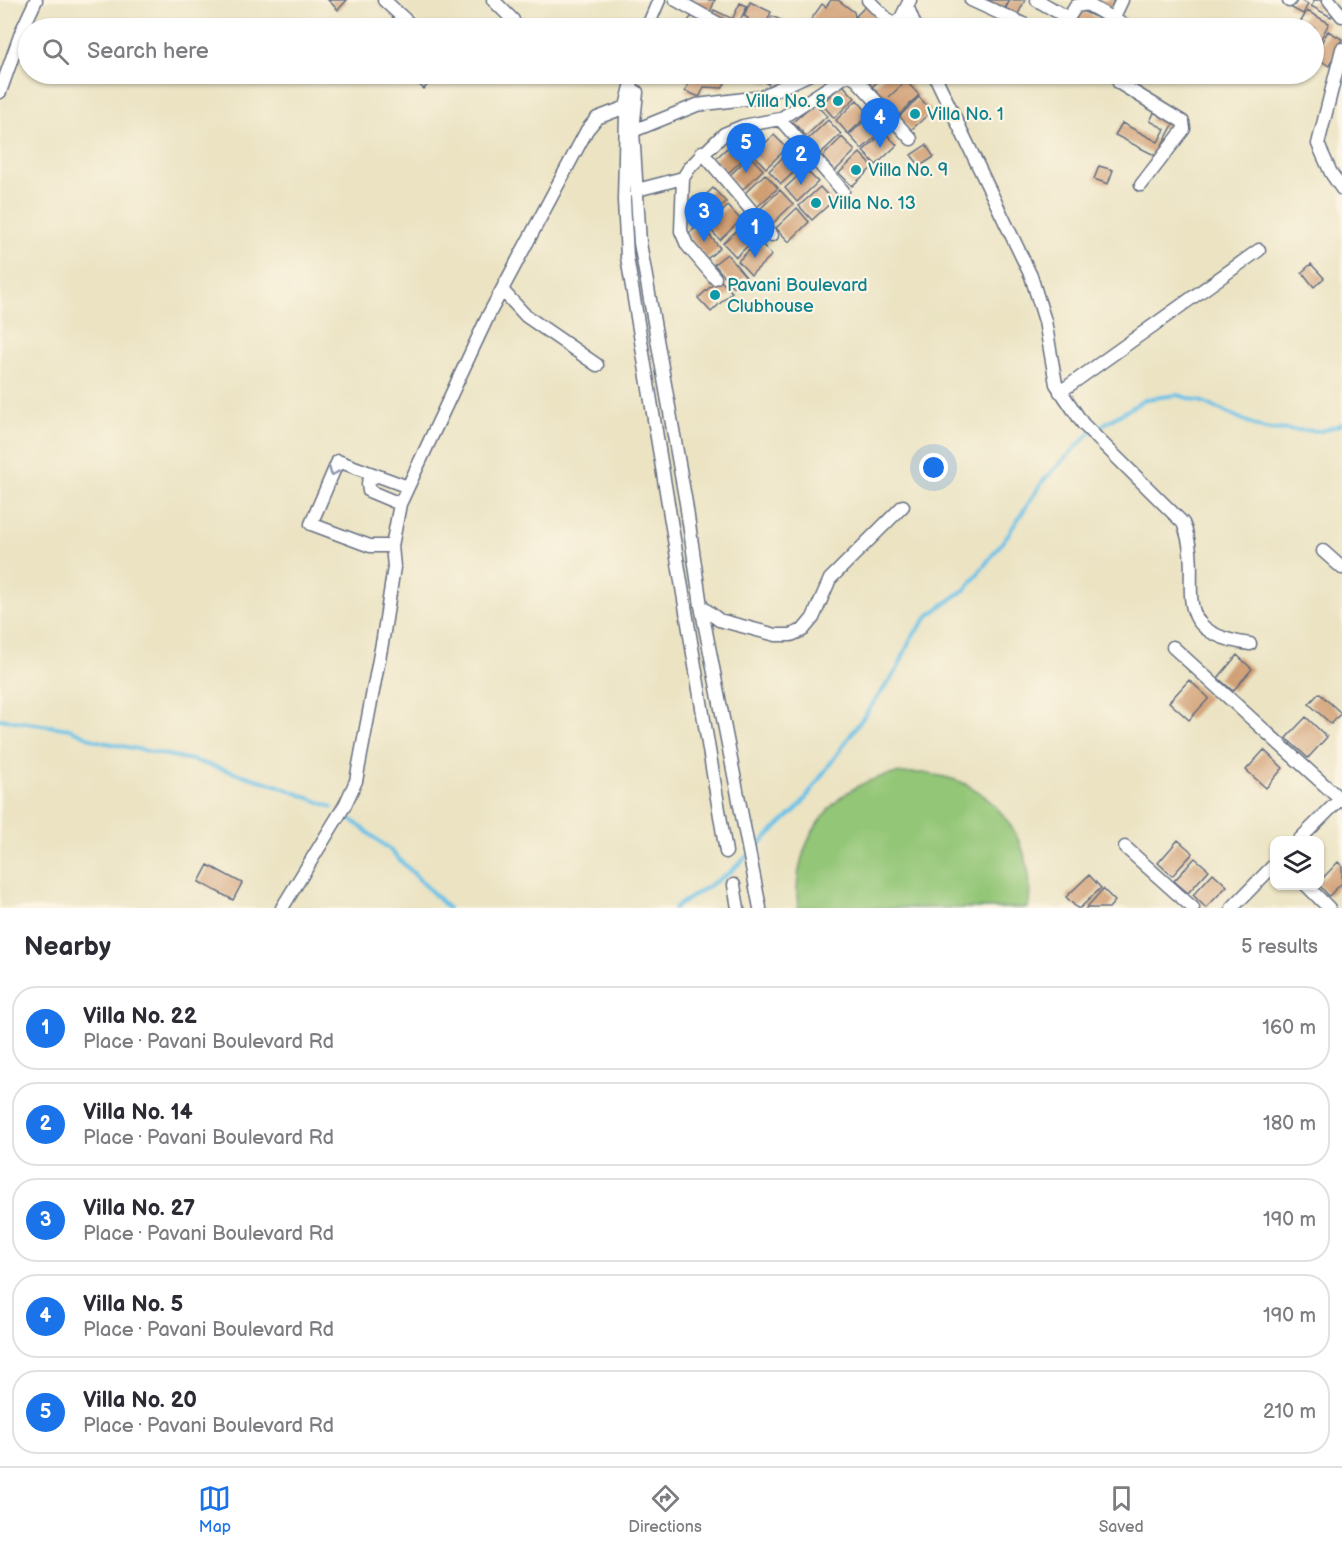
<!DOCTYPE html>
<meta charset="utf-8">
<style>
:root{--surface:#fff;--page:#f7f7f7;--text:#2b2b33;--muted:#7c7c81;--line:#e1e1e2;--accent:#1a73e8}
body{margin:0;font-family:"Balsamiq Sans",sans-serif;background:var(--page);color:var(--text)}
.controls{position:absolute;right:18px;bottom:18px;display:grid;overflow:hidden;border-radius:12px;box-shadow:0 2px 4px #0004}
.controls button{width:54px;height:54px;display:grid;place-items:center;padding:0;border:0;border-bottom:2px solid var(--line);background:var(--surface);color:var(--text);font:30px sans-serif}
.you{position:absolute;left:934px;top:468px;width:21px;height:21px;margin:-15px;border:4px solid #fff;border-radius:50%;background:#1a73e8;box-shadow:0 0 0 9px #1a73e833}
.badge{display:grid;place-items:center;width:39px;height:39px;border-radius:50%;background:var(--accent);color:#fff;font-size:20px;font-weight:700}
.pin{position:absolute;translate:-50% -50px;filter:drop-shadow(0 2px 3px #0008)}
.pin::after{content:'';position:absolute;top:32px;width:21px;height:18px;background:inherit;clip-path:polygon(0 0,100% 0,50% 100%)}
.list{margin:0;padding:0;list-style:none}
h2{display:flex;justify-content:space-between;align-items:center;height:78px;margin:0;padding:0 24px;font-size:26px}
h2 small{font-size:20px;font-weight:400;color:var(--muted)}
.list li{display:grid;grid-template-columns:39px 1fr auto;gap:18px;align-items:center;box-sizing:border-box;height:84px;margin:0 12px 12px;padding:0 12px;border:2px solid var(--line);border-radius:24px}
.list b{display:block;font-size:22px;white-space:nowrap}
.list p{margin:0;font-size:20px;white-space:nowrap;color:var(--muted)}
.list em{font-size:20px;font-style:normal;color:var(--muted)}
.icon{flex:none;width:33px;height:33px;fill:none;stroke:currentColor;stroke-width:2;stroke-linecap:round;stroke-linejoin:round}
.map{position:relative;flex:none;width:1342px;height:908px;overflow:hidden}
.search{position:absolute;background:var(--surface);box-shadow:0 2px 4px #0004;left:18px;right:18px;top:18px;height:66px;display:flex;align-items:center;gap:15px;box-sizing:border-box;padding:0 21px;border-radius:33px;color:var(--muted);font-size:22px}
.sheet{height:558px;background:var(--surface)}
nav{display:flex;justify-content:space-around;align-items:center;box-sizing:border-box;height:84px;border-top:2px solid var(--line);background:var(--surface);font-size:16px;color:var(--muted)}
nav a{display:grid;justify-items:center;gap:3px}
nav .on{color:var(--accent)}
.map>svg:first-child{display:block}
.green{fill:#93c676;stroke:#577a6a;stroke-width:1.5}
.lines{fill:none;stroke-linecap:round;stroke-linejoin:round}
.stream{stroke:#6ac1e7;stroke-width:4}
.building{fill:#d09e73}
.minor-casing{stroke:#646e81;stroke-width:15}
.minor{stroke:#fff;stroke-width:12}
.oneway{stroke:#8d97ae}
.culture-dot{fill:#0f9aa8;stroke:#fcf5e5;stroke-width:2}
.labels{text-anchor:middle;stroke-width:4.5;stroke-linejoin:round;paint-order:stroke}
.culture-label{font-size:18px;fill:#0d838f;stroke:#fcf5e5;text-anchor:start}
</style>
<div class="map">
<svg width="1342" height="908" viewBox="0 0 1342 908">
<rect width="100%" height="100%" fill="#fcf5e5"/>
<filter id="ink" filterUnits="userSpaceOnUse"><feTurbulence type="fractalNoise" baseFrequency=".0167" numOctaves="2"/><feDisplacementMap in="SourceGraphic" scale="12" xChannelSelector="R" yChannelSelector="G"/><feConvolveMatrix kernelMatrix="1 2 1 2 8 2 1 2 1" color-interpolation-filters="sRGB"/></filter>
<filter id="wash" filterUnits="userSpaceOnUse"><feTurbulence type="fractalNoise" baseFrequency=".008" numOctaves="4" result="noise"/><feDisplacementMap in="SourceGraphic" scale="24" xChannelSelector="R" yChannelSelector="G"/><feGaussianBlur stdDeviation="1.35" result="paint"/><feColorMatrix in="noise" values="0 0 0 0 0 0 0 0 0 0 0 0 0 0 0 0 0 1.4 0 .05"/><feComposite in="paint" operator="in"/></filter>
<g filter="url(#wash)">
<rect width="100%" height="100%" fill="#ebe3c2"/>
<path class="green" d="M925 773C937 776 950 777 961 782 1007 802 1038 859 1028 908H798C791 848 826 789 888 775 900 772 913 773 925 773Z"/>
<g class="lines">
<path class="stream" d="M0 719 70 729 97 741 192 760 276 785 332 807
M347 816 389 849 448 908
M752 851 800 806 897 670 911 638 929 615 967 588 1007 536 1043 481 1091 432 1146 399 1177 395 1203 402 1264 429 1322 431 1342 424
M674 908 729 873 747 856"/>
</g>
<g id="blocks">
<path class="building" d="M328 0H347L338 10Z
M691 0H715L709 15 689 6Z
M831 0H838L854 12 855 17 846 28H811L807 25 822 4 826 7Z
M988 0H1009L1004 10 987 2Z
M1010 0H1025L1016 18 1004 12Z
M1089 0H1114L1110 10Z
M1291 0H1299L1308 4 1303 14 1288 6Z
M1315 0H1322L1336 8 1331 17 1311 6Z
M750 2 771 12 764 28H743L748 18 744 16Z
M740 3 747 6 736 28H734L729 26Z
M868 4 882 18 871 28 856 16Z
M714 10 731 18 728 25 710 17Z
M1080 10 1098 18 1093 28H1072Z
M1307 11 1329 23 1314 52V28H1297Z
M692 16 707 23 705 28H682Z
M772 16 781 20 777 28H766Z
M1328 31 1342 39 1329 66 1314 56Z
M413 74H437L424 89 410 77Z
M692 74H730L722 88 704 87 700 96H697L685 91Z
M749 74H784L779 83 772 78 768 84Z
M859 74H880L869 84Z
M886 74H899L906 81 889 97 906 81 919 95 899 115 872 87Z
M842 84 855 98 834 118 822 104Z
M919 97 932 111 911 130 899 117Z
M857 100 869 114 848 134 836 120Z
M814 103 827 116 806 136 793 122Z
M1155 111 1175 121 1156 156 1115 135 1122 123 1158 142 1165 129 1150 121Z
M870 116 883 130 862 149 849 135Z
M828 120 841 134 820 154 807 140Z
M884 132 897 145 876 165 863 151Z
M774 135 787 148 766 168 753 154Z
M842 137 855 151 835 171 822 157Z
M736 140 749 154 728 173 715 159Z
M926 145 934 157 920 166 911 155Z
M789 151 802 165 781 184 769 171Z
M860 153 873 167 852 186 839 173Z
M750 156 763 170 742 190 729 176Z
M1099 166 1113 170 1108 184 1094 179Z
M805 169 818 182 797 202 785 188Z
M765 174 778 188 757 207 744 194Z
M820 187 833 201 812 220 799 206Z
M713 188 726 202 705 222 692 208Z
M780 190 793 204 772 224 759 210Z
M728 206 741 220 720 240 707 226Z
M797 208 809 222 789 242 776 228Z
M700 224 720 248 707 259 687 235Z
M744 224 757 237 736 257 723 243Z
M759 241 772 255 751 275 738 261Z
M727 254 746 277 733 287 714 264Z
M1311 264 1324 278 1314 287 1302 272Z
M719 279 732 292 711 312 698 298Z
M1237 655 1252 669 1233 691 1218 678Z
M1189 680 1209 698 1189 720 1169 702Z
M1319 693 1341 713 1331 724 1309 704Z
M1306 717 1327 737 1308 758 1286 738Z
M1264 750 1283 768 1266 788 1246 770Z
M1178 840 1193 853 1172 876 1158 863Z
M1195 858 1209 870 1188 893 1174 881Z
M1338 862 1342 866V883L1329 896 1320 886V881Z
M208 865 242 883 233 900 199 882Z
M1213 873 1227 886 1206 908 1193 895Z
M1089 875 1101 888 1080 908H1077L1066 897Z
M1103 889 1115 901 1109 908H1086Z"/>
</g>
</g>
<g filter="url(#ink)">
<use href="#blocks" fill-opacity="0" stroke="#646e81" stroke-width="1.5"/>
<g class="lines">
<g class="minor-casing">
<path id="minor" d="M384 0 414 28
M493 0 513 20
M676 0 726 28
M868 0 894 26
M971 0 1032 28
M1037 0 1068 18
M1329 0 1342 16
M1289 1 1290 0
M908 8 916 28
M1113 19 1122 0
M647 28 659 0
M890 28 901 18 910 0
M1062 28 1076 6 1087 4 1129 28
M1342 49 1318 144 1331 173 1342 189
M934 74 1031 276 1045 321 1056 384 1083 424 1183 523C1207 580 1159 631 1250 644
M1116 74 1119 83 1183 122 1184 129 1141 185
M0 92 22 30 36 0
M637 92 633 131 640 243 686 503 701 606 760 908
M626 115 624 200 627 257 726 852
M780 119 843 191
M633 131 697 105 761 97 810 74
M702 152 772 235
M637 190 683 178
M715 278 687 245 681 231 683 178 690 167 724 134 743 126 780 119 846 76 852 75 911 139
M503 291 526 316 597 365
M1060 392 1259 250
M378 476 373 477 368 483 369 491 400 504
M392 546H370L311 524 338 461 408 487
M1323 551 1342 568
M701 606 719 620 776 635H791L803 630 813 618 830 579 903 506
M1173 647 1342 801
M1299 840 1342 797
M1125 847 1193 908
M734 885 738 908
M1306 885 1329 908
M282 908 345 805 356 781 383 638 394 567 392 546 400 504 489 314 587 130 597 118 626 107 634 74
M1232 908 1274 865"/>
</g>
<use href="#minor" class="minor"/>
</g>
<defs><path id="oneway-chevron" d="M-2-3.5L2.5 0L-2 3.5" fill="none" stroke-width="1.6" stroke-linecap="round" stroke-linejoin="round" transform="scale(1.5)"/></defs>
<use class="oneway" href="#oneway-chevron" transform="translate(333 472) rotate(113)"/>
</g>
<g class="culture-dot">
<circle cx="838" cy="101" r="6"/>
<circle cx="915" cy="114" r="6"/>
<circle cx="856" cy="170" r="6"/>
<circle cx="816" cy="203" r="6"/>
<circle cx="715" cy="295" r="6"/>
</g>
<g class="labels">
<g class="culture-label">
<text x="826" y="107" text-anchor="end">Villa No. 8</text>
<text x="927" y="120">Villa No. 1</text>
<text x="868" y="176">Villa No. 9</text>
<text x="828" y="209">Villa No. 13</text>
<text x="727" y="291">Pavani Boulevard<tspan x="727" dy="21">Clubhouse</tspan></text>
</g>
</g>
</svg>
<div class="controls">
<button><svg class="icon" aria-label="layers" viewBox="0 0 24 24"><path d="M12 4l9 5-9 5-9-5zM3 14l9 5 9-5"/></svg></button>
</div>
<div class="you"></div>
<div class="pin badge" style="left:755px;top:258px">1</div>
<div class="pin badge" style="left:801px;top:185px">2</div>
<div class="pin badge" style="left:704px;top:242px">3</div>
<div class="pin badge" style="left:880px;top:148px">4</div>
<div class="pin badge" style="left:746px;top:173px">5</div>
<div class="search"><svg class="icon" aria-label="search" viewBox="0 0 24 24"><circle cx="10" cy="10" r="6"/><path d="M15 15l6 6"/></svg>Search here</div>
</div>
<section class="sheet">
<h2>Nearby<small>5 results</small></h2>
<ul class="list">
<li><span class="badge">1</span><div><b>Villa No. 22</b><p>Place · Pavani Boulevard Rd</p></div><em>160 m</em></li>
<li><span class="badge">2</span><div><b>Villa No. 14</b><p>Place · Pavani Boulevard Rd</p></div><em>180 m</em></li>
<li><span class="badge">3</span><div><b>Villa No. 27</b><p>Place · Pavani Boulevard Rd</p></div><em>190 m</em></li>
<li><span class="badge">4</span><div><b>Villa No. 5</b><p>Place · Pavani Boulevard Rd</p></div><em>190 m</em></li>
<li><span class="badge">5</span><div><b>Villa No. 20</b><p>Place · Pavani Boulevard Rd</p></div><em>210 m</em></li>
</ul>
</section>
<nav>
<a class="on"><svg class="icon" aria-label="map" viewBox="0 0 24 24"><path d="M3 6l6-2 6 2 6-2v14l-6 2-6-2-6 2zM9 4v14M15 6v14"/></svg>Map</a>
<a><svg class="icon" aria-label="directions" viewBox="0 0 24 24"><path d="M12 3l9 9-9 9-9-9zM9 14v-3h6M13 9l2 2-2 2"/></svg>Directions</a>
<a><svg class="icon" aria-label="saved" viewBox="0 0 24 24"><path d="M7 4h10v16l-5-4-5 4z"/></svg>Saved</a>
</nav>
